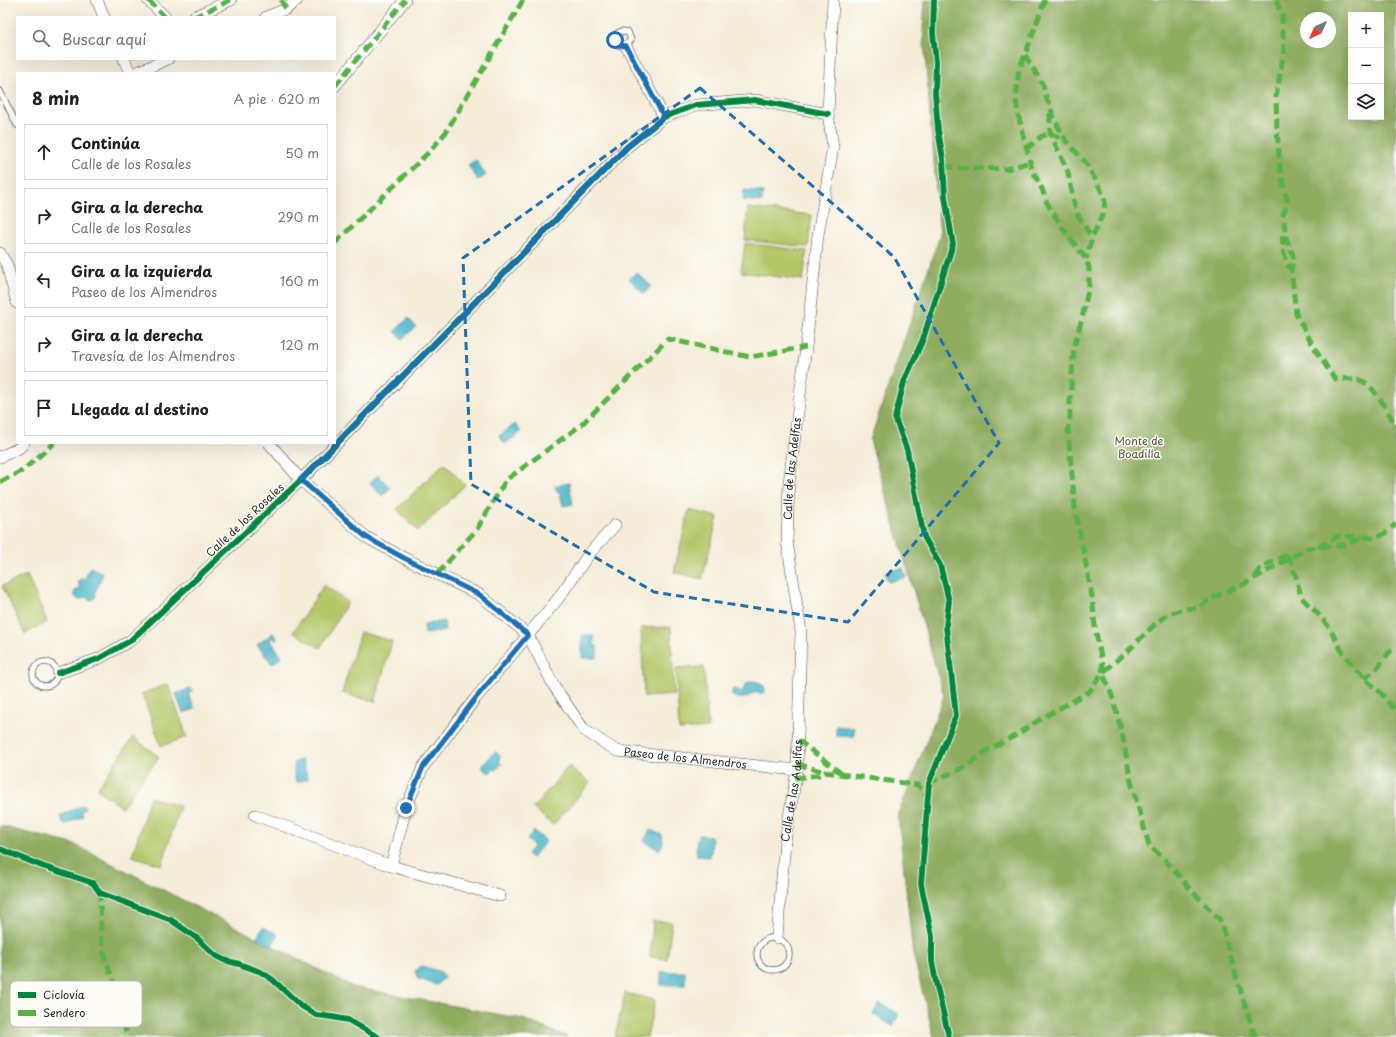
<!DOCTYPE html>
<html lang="es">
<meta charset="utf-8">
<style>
:root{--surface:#fff;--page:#f6f6f6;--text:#202124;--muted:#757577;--line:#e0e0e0}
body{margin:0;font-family:"Playpen Sans",sans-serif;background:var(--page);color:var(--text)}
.controls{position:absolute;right:12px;top:12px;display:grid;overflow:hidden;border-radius:0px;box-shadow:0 4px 16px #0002}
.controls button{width:36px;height:36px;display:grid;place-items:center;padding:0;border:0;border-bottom:1px solid var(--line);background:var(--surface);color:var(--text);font:20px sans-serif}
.compass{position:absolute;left:1300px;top:12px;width:36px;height:36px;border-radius:50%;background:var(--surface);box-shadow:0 4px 16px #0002;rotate:225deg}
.stop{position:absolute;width:12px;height:12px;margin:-9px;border:3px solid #1f6fb2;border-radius:50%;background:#fff}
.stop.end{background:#1f6fb2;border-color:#fff;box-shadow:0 1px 4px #0008}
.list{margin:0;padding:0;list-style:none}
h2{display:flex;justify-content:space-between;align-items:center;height:52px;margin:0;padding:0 16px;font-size:17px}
h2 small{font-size:13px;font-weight:400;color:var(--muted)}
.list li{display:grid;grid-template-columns:26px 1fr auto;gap:12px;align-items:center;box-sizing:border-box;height:56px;margin:0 8px 8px;padding:0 8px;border:1px solid var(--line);border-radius:0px}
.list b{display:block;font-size:15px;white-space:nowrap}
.list p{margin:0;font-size:13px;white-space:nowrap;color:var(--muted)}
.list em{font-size:13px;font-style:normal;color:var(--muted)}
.icon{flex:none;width:22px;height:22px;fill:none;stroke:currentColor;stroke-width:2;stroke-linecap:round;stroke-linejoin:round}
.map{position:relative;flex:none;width:1396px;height:1037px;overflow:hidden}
.search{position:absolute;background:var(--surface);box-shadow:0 4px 16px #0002;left:16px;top:16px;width:320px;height:44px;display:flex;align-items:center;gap:10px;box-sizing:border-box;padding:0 14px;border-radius:0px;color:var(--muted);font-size:15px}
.panel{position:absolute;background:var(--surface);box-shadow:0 4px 16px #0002;left:16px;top:72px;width:320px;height:372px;border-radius:0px}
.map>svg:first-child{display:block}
.green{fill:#b4c86b;stroke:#707a4b}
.forest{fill:#8fac5f;stroke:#5d6c45;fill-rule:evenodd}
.water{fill:#4eb8cc;stroke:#3c727c}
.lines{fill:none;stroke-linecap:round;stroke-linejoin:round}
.lane-casing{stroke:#494845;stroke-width:7}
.street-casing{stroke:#494845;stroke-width:12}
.lane{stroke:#fff;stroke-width:5.5}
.street{stroke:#fff;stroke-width:11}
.quiet{stroke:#56b246;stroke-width:5;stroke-dasharray:10 5;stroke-linecap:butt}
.cycleway-casing{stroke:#fdfcf7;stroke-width:8}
.cycleway{stroke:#00873e;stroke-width:6}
.route{stroke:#1f6fb2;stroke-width:5}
.marked{fill:none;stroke:#1f6fb2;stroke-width:3;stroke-dasharray:8 5;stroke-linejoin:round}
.labels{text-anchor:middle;stroke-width:3;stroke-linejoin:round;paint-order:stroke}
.park-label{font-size:11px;fill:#545a3e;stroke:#fdfcf7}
.street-label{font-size:11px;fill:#2b2b2b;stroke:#fdfcf7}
.key{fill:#fdfcf7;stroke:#bebdba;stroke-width:1}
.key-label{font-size:11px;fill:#2b2b2b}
</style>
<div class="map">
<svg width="1396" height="1037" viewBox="0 0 1396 1037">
<rect width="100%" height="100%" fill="#fdfcf7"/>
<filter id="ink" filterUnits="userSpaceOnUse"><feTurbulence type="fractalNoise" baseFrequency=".025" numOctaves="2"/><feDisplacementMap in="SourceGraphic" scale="8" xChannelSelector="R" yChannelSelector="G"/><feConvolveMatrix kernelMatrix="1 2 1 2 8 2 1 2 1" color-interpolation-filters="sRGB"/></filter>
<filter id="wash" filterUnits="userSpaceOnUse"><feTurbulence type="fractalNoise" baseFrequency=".012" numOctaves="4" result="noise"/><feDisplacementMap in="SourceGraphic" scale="16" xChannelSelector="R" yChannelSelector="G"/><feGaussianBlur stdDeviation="0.9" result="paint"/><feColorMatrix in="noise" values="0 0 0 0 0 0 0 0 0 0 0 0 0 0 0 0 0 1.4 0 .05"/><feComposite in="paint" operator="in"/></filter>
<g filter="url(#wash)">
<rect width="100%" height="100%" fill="#f5edd9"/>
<path class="green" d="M748 208 812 215 808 247 745 240Z
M745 243 807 251 803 280 741 272Z
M444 463 465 485 418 531 397 509Z
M689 510 718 517 702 579 674 572Z
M27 575 47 622 25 634 2 586Z
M324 585 348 602 320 648 293 632Z
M671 627 674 695 644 697 641 628Z
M360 632 392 641 375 702 342 693Z
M704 667 708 728 679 730 676 668Z
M168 684 187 737 161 746 142 694Z
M133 737 159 757 122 807 97 789Z
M569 766 590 783 553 825 533 808Z
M150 797 180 806 162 865 132 856Z
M653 921 672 922 667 959 650 957Z
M625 993 655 1000 647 1037H615Z"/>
<path class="forest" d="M925 0H1396V1037H934L913 954 898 815 944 696 870 440 940 235 923 30ZM1351 15H1381V117H1351ZM1306 18H1330V42H1306Z
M0 826 73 844 353 987 523 1019 567 1037H0Z"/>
<path class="water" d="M476 160 486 175 478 180 468 165Z
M744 190 763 192 762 202 743 200Z
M636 272 651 286 644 294 629 279Z
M408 318 416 327 402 339 395 331Z
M515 424 521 432 505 444 499 436Z
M378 475 390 488 382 496 370 483Z
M569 483 573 504 563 506 560 493 557 491 555 486Z
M90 567 103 573 95 593 96 596 93 600H89L84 596 82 599H77L74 595 75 591 80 589 78 581 81 579H85Z
M903 568 906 577 888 582 885 573Z
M444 621 445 631 425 634 424 624Z
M273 633 277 639 276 641 273 637 270 640 282 657 272 664 257 645Z
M582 635H594V646H597V658H582Z
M751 681 758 682 764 686 765 691C762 695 759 694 755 692 747 698 740 701 732 695V690L736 689 742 692 746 684Z
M191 688 192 692 188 694 195 709 183 713 176 694Z
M836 726 854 728V737L836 736Z
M495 752 500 755 499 761 502 764 496 770 494 769 491 772H487L483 769V765Z
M302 760 308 779 296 782 294 772V762Z
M83 805 85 809 81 811 83 816 64 825 60 816Z
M650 830 662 835 663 844 659 850 644 841Z
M534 831 546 841 532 858 527 854 534 846 527 840Z
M699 835 711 836V840H712L711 853H709V857L697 856V851H696L697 839H699Z
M263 927 278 934 272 946 256 938Z
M422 966 441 972 444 978 437 985 418 979 415 971Z
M661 972H685V985H661Z
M879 1003 899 1014 893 1026 873 1014Z"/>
</g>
<g filter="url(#ink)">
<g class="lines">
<g class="lane-casing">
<path id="lane" d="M622 31 628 32 631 40 626 46 618 45 615 40 616 34Z
M0 91 17 125
M33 674a12 12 0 1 1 24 0a12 12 0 1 1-24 0Z
M757 954a16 16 0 1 1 32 0a16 16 0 1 1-32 0Z"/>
</g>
<g class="street-casing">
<g id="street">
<path d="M97 0 104 17"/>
<path d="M148 0 165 17"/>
<path d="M194 17 231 0"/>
<path d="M266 17 286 9 297 0"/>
<path d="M626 46 664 117"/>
<path d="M124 59 130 73"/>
<path d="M135 73 168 59"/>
<path d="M335 86 405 0"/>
<path d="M0 253 7 265 17 303"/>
<path id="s1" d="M269 443 301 480 366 537 404 558 480 595 528 635 554 686 584 730 617 751 797 770"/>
<path d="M0 457 19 448 24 443"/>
<path d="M58 673 98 659 130 641 301 480 627 147 664 117 696 105 755 100 828 114"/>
<path d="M255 815 391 866 500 896"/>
<path d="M391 866 406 808 423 767 475 699 557 600 589 554 615 525"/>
<path id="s2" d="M777 938 785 841 797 770 801 632 787 541 789 483 806 347 818 235 833 147 828 114 833 0"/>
</g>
</g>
<use href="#lane" class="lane"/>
<use href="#street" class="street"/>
<path class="quiet" d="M148 0 165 17
M281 0 286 9
M1045 0 1025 55 1019 69 1016 99 1018 114 1032 169 1042 189 1047 203 1064 230 1086 259 1089 268V285L1083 314 1074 348 1070 399V418L1068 430 1075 508 1092 596 1095 627 1103 667 1102 673 1108 685 1112 696 1122 733 1131 782 1149 845 1167 862 1190 889 1220 920 1237 979 1255 1037
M1276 0 1282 16 1284 51 1276 97 1277 129 1280 169 1288 204 1283 214 1286 238 1295 260 1291 268 1296 314 1316 351 1335 379C1343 379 1353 378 1360 380 1374 384 1390 415 1396 427
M194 17 231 0
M1025 55 1043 85 1046 97 1055 120 1066 141 1086 163 1101 190 1105 202 1103 214 1092 238 1086 259
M335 86 405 0
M1050 113V133L1068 172 1076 212 1092 238
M1026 149 1042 136 1050 133 1066 141
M943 166 960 168 1007 169 1030 162
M1283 235C1281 246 1285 261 1291 270
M335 243 431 150 446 132 523 0
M0 482 22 471 54 443
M1318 547 1339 536 1363 537
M1287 556 1289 558 1296 576 1301 597 1319 615 1329 627 1343 653 1364 678 1380 692 1396 711
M437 574 477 529 506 480 581 425 668 339 750 357 806 347
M1255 576 1261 567 1289 554
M1364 678C1367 676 1371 674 1375 671 1382 664 1387 651 1396 648
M798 740 842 774
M797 764 825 772
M795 778 819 775 825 772 918 785 927 797
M929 783 963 768 989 749 1013 737 1039 720 1090 691 1102 673 1128 651 1157 622 1167 615 1183 609 1198 608 1212 598 1244 584 1308 548 1344 545 1367 537C1378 541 1388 531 1396 524
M99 891 100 893 101 936 105 958 118 994 127 1037"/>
<g class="cycleway-casing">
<path id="cycleway" d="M934 0 933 33 936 63 935 92 938 130 943 159 945 197 953 244 923 339 904 382 895 418 907 450 924 537 940 565 949 601 946 626 956 716 929 783 921 884 932 936V961L936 983 949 1037
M58 673 98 659 130 641 301 480 627 147 664 117 696 105 755 100 828 114
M0 849 42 866 93 883 100 893 171 920 198 939 216 956 224 960 239 964 261 972 273 980 300 1005 316 1015 332 1017 348 1020 378 1037"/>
</g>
<use href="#cycleway" class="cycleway"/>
</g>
</g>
<g class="lines" filter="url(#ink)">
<path class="route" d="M406 808 423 767 475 699 528 635 480 595 404 558 366 537 301 480 627 147 664 117 626 46 618 45 615 40"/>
</g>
<path class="marked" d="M700 88 894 257 999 443 848 622 654 592 471 484 463 258Z"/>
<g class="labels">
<g class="park-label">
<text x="1139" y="445">Monte de<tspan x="1139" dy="13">Boadilla</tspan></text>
</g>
<g class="street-label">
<text dy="4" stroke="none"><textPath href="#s2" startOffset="472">Calle de las Adelfas</textPath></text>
<text transform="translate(245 520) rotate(-43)" y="4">Calle de los Rosales</text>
<text dy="4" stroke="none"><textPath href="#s1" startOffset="544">Paseo de los Almendros</textPath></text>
<text dy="4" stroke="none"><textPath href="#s2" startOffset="148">Calle de las Adelfas</textPath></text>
</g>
</g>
<rect x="10" y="981" width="132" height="46" rx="6" class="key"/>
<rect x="18" y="992" width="18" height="6" fill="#00873e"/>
<rect x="18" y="1010" width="18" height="6" fill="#56b246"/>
<g class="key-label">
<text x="43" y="999">Ciclovía</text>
<text x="43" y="1017">Sendero</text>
</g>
</svg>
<div class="controls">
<button>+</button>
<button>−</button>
<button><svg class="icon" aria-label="layers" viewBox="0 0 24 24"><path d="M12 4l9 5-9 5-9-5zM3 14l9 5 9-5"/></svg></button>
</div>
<svg class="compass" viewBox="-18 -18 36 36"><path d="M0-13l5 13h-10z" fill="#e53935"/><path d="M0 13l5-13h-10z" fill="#757577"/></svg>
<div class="stop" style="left:615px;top:40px"></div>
<div class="stop end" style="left:406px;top:808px"></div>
<div class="search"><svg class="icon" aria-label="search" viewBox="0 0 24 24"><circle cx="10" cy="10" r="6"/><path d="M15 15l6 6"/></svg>Buscar aquí</div>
<section class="panel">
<h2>8 min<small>A pie · 620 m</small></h2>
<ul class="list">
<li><svg class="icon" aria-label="ahead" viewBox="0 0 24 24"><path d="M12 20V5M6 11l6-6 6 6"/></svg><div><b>Continúa</b><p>Calle de los Rosales</p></div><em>50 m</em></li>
<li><svg class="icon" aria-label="right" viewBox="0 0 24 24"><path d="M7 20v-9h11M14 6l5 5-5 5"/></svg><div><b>Gira a la derecha</b><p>Calle de los Rosales</p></div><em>290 m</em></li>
<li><svg class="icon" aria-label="left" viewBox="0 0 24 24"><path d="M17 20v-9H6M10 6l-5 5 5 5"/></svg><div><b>Gira a la izquierda</b><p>Paseo de los Almendros</p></div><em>160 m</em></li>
<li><svg class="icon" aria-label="right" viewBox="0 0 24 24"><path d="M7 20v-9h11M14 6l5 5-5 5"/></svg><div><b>Gira a la derecha</b><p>Travesía de los Almendros</p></div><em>120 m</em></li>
<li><svg class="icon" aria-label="arrive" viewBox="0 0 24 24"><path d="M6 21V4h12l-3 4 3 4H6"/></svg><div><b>Llegada al destino</b></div></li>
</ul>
</section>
</div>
